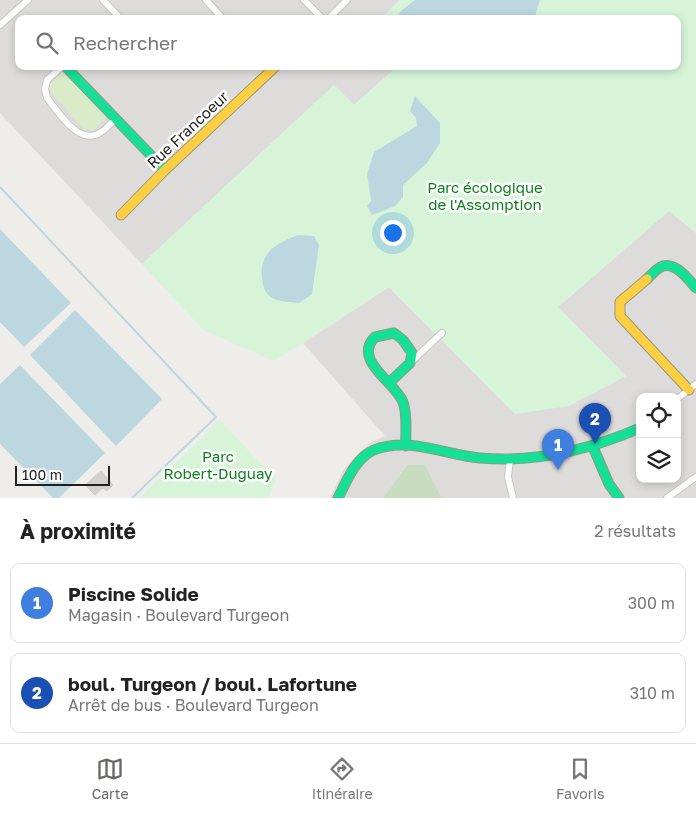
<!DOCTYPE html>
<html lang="fr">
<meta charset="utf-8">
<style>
:root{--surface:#fff;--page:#f6f6f6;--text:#222;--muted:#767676;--line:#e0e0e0;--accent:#686866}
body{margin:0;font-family:"Golos Text",sans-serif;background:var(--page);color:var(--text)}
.controls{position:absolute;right:15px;bottom:15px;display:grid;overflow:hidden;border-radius:10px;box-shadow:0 2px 8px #0003}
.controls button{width:45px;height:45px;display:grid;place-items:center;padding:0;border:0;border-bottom:1px solid var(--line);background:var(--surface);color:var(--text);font:25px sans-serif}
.scale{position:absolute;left:15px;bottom:12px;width:95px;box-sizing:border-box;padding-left:5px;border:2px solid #202020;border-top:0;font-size:14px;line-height:18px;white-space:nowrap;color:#202020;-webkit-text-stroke:4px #fff;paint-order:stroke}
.you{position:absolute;left:392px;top:232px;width:18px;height:18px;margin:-12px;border:4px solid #fff;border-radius:50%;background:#1a73e8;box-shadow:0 0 0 8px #1a73e833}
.badge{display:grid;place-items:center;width:32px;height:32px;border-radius:50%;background:var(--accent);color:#fff;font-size:16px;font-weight:700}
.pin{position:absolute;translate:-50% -41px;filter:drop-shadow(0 1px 2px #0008)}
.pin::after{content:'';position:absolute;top:26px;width:18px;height:15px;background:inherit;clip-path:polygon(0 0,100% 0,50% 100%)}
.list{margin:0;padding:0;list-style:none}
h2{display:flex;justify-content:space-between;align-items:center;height:65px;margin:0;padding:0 20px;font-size:21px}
h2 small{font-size:16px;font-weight:400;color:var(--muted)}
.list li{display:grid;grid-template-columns:32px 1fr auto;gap:15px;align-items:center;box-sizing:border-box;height:80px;margin:0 10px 10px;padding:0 10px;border:1px solid var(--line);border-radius:10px}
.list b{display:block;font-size:19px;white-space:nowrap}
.list p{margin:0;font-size:16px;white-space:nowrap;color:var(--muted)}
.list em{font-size:16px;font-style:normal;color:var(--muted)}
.icon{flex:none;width:28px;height:28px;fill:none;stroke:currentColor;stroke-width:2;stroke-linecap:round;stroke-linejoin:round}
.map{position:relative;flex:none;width:696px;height:498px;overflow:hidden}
.search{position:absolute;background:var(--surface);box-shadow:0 2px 8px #0003;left:15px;right:15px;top:15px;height:55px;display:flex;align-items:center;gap:12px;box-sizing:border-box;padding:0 18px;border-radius:10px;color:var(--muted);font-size:19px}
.sheet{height:245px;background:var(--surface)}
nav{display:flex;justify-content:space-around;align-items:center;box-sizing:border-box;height:70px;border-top:1px solid var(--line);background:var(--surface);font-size:14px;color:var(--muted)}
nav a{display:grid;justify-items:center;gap:2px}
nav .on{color:var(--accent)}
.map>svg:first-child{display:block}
.residential{fill:#dddcda;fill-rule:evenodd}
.grass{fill:#d9ebc8}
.forest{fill:#c8dcbf}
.park{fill:#d7f4d9}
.water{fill:#bdd7e1}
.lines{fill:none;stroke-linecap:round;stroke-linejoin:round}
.stream{stroke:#bdd7e1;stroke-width:2}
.building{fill:#d2d1ce;stroke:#d1ceca}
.street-casing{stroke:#c7c6c5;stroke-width:8}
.fast-casing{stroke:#959880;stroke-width:11}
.slow-casing{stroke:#959880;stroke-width:11}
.street{stroke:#fcfcfc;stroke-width:6}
.fast{stroke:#16e098;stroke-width:9}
.slow{stroke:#ffcf43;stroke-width:9}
.labels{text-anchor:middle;stroke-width:5;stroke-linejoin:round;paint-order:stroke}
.street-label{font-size:15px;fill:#202020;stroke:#fff}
.park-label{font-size:15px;fill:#0d7f1d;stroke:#fff}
</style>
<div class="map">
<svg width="696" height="498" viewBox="0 0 696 498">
<rect width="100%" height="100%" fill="#eeede9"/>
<path class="residential" d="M0 0H400L381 19H19V66H398L354 105 334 85 142 264 0 113Z
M669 211 696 233V498H442L425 465H407L383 498H330L344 469 358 454 371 442 385 436 303 343 389 287 515 414 625 376 558 307ZM640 397H677V479H640Z"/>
<path class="grass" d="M64 70 105 111 106 118 95 129 85 130 51 93 50 85Z"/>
<path class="forest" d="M407 465H425L442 498H383Z"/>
<path class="park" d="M400 0H696V233L669 211 558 307 626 376 569 406 515 414 389 287 274 361 203 330 142 264 334 85 354 105 398 66H677V19H381Z
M220 420 276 480 268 498H139Z"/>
<path class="water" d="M415 0H540L534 19H396L401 11Z
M415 96 440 123V143L427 163 403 185V197L395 206 372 215 367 206 371 201 367 174 374 152 417 126 416 118 410 111Z
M0 229 71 303 24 347 0 322Z
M298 235 314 236 319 245 312 294 299 303C291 302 279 302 272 298 264 293 263 286 262 278 259 252 277 243 298 235Z
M75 310 162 399 116 446 30 355Z
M20 365 105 453 59 498H53L0 444V384Z"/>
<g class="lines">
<path class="stream" d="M0 187 216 417 132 498"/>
</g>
<path class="building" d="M101 471 113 485 107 491 103 488 95 495 85 485Z"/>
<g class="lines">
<g class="street-casing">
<path id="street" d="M103 0 121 19
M206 0 223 19
M304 0 323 19
M328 19 347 0
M0 25 28 0
M63 66 47 80 45 89 47 98C58 111 77 144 98 134 105 131 110 124 116 119
M411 362 442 333
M677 399 696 384
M510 459 508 477 513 498
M667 498 696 477"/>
</g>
<g class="fast-casing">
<path id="fast" d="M65 66 165 170
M647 279C651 275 657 268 663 266 676 262 689 280 696 288
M390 382 410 363 412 353 403 340 394 333 375 337C352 360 395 382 403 402 408 416 405 432 406 446
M593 447 609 484 619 498
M338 498C347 481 355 458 374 450 408 436 446 455 480 458 535 463 589 450 640 428"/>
</g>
<g class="slow-casing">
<path id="slow" d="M121 215 165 170 276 66
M647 279 620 302V316L689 390"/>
</g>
<use href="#street" class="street"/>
<use href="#fast" class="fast"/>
<use href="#slow" class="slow"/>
</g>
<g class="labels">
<g class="street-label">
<text transform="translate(188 130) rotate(-43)" y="5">Rue Francoeur</text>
</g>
<g class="park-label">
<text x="485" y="193">Parc écologique<tspan x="485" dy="17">de l'Assomption</tspan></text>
<text x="218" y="462">Parc<tspan x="218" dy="17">Robert-Duguay</tspan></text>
</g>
</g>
</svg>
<div class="controls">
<button><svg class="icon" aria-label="locate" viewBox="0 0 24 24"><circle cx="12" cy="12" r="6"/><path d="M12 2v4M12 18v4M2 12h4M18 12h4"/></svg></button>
<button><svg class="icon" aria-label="layers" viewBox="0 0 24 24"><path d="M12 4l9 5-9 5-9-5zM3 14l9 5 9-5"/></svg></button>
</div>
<div class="scale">100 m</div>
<div class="you"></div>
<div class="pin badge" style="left:558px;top:470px;background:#3f7fe0">1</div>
<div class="pin badge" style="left:595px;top:444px;background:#1a4fb4">2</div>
<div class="search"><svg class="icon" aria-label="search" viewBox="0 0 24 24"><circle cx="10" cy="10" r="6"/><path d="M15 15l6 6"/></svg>Rechercher</div>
</div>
<section class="sheet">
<h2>À proximité<small>2 résultats</small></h2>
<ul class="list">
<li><span class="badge" style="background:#3f7fe0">1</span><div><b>Piscine Solide</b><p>Magasin · Boulevard Turgeon</p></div><em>300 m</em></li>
<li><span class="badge" style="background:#1a4fb4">2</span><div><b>boul. Turgeon / boul. Lafortune</b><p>Arrêt de bus · Boulevard Turgeon</p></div><em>310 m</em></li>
</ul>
</section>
<nav>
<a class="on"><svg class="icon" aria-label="map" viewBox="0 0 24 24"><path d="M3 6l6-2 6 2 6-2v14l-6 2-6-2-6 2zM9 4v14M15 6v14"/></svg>Carte</a>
<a><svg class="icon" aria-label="directions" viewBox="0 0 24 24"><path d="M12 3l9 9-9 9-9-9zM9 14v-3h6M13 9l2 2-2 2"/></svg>Itinéraire</a>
<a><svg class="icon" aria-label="saved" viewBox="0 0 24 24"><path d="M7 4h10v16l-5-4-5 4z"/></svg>Favoris</a>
</nav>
